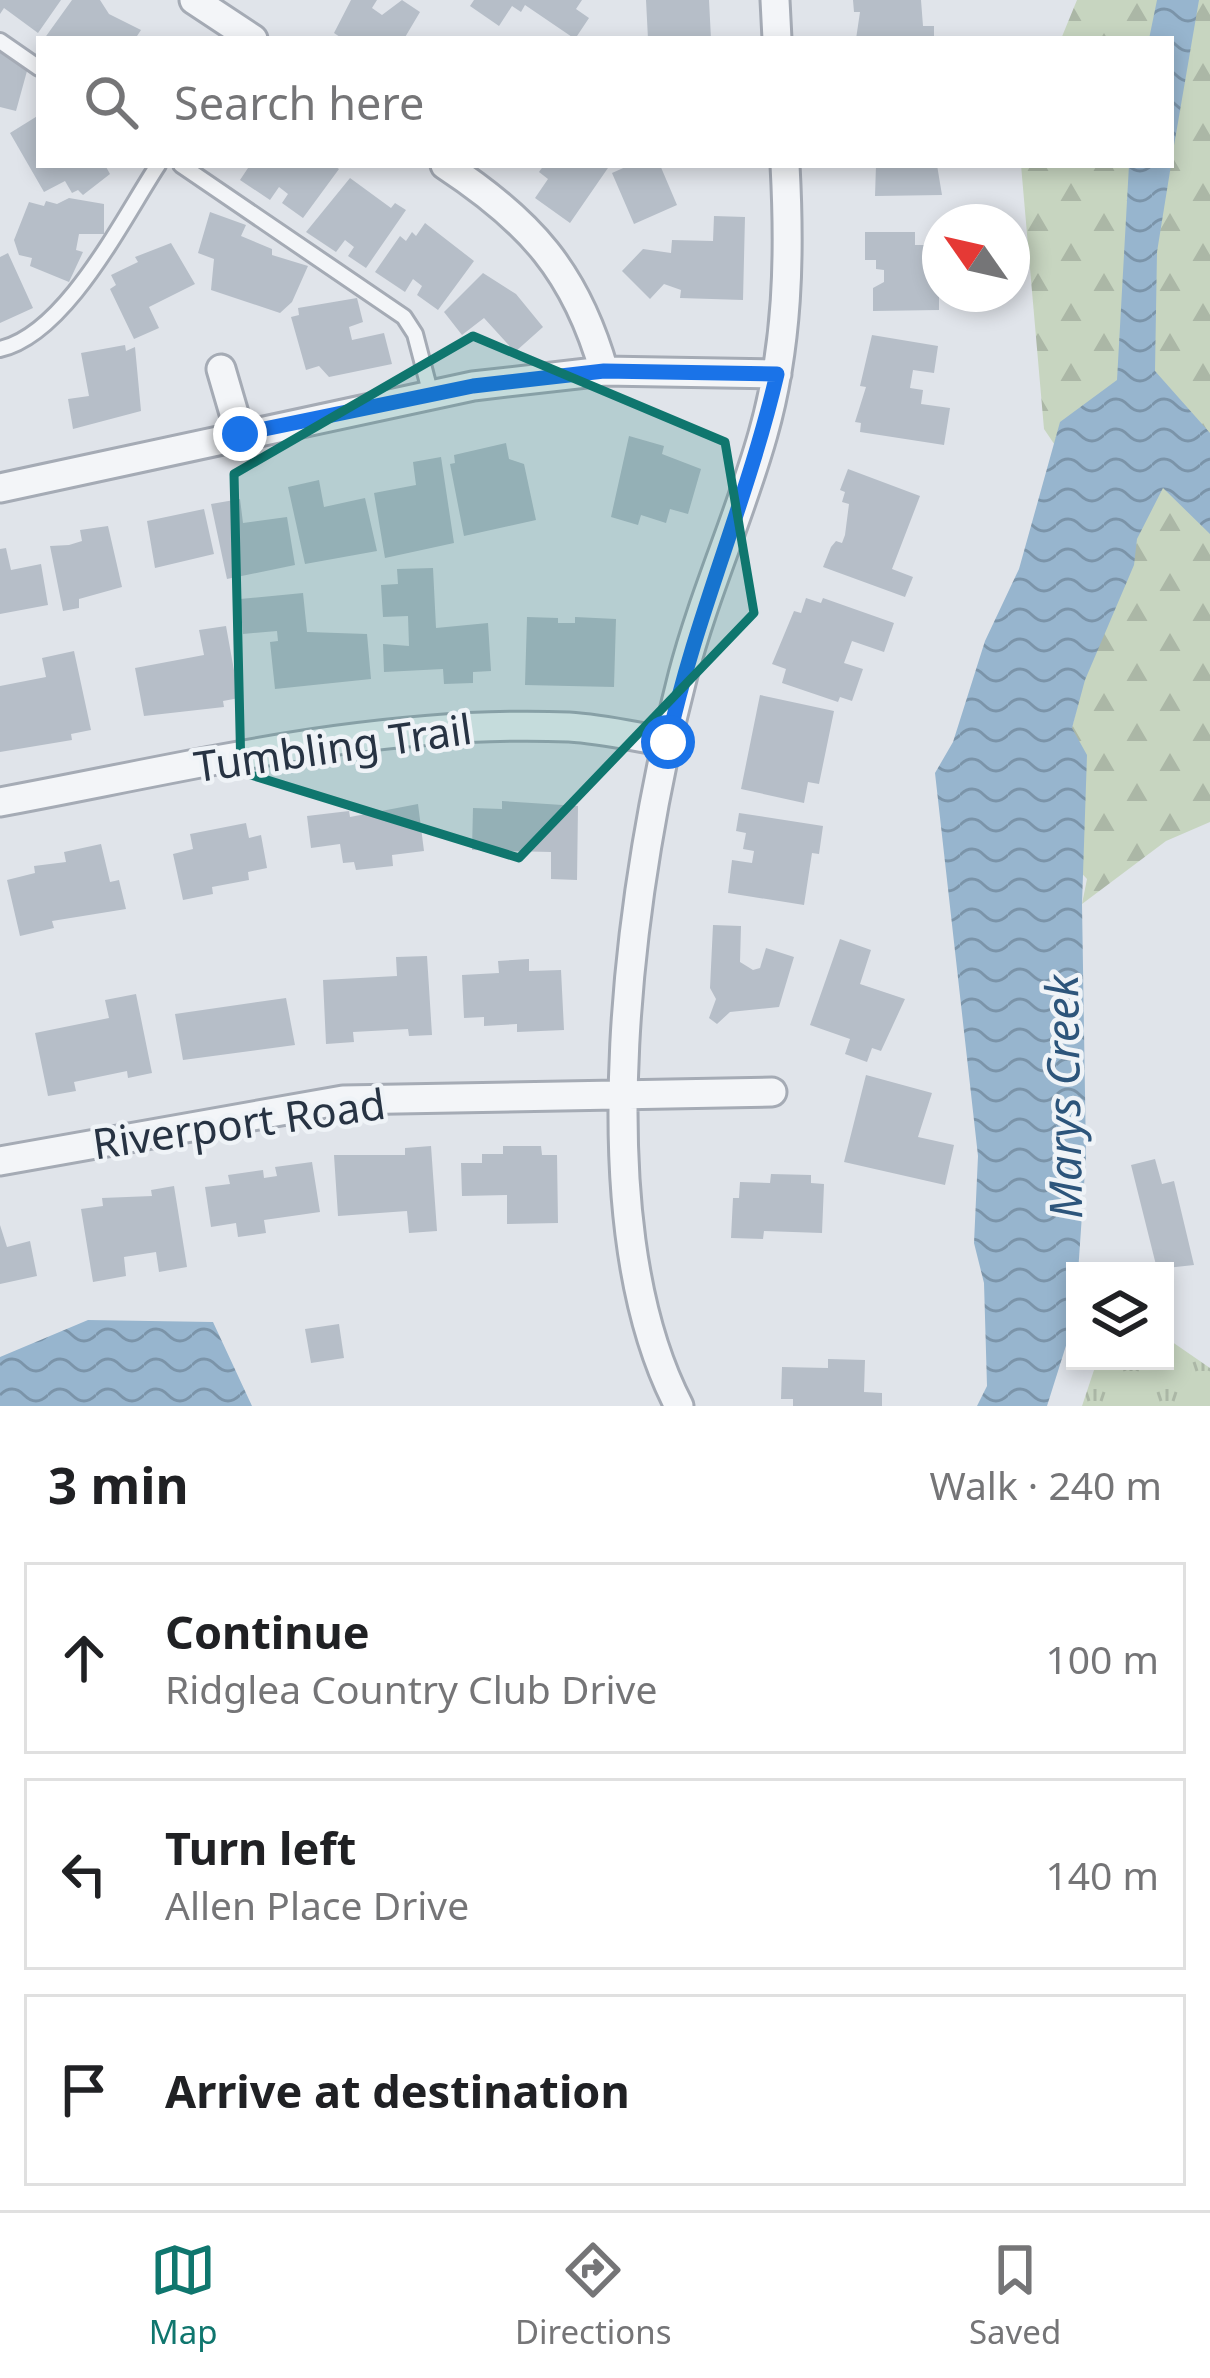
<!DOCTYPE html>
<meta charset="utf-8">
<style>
:root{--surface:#fff;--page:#f2f2f2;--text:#202124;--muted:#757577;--line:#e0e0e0;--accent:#0f766e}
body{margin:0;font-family:"Noto Sans",sans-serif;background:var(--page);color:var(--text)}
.controls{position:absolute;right:36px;bottom:36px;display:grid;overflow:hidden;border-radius:0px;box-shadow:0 6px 18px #0003}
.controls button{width:108px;height:108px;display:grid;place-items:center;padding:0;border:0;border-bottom:3px solid var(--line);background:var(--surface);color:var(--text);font:60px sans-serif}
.compass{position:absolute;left:922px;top:204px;width:108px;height:108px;border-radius:50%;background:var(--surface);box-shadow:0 6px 18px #0003;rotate:304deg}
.stop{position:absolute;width:36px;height:36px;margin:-27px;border:9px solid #1a73e8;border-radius:50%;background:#fff}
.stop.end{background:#1a73e8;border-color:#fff;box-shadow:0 3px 12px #0008}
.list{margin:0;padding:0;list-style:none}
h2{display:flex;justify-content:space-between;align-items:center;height:156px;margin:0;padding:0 48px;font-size:51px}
h2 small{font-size:39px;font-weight:400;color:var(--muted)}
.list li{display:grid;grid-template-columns:78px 1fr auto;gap:36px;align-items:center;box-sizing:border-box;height:192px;margin:0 24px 24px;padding:0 24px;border:3px solid var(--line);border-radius:0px}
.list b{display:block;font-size:45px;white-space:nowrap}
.list p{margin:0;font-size:39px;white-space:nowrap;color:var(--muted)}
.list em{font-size:39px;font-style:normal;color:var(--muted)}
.icon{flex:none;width:66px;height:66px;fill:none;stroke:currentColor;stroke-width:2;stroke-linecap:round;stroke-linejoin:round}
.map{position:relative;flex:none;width:1210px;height:1406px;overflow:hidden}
.search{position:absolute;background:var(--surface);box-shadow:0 6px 18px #0003;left:36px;right:36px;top:36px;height:132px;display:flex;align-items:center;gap:30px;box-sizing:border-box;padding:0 42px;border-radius:0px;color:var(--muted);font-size:45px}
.sheet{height:804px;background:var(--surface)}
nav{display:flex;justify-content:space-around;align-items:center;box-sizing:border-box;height:168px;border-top:3px solid var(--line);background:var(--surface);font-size:33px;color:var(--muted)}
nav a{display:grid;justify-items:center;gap:6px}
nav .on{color:var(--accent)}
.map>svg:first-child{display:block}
.grass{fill:url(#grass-tufts)}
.forest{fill:url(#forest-firs)}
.water{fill:url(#water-waves)}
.building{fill:#b6bec8}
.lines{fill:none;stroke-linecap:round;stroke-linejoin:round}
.lane-casing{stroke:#a5abb5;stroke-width:20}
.street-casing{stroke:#a5abb5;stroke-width:33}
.lane{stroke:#f3f5f8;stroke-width:14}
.street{stroke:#f3f5f8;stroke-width:27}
.route{stroke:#1a73e8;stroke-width:15}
.marked{fill:#0f766e;fill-opacity:0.2;stroke:#0f766e;stroke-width:9;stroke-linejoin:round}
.labels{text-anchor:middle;stroke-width:9;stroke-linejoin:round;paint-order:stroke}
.street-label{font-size:42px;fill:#273343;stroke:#eff3f7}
.water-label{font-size:45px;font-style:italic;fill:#2d557b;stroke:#eff3f7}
</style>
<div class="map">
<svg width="1210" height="1406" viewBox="0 0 1210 1406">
<defs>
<pattern id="grass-tufts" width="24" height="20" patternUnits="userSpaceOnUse" patternTransform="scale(3)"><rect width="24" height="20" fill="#c7d5c0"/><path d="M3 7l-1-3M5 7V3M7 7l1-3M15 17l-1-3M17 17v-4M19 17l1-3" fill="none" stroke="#abb7a6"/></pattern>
<pattern id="forest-firs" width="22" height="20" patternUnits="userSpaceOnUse" patternTransform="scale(3)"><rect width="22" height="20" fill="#c7d5c0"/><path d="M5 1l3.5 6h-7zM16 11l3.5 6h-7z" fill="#abb7a6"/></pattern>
<pattern id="water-waves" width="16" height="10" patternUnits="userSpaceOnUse" patternTransform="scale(3)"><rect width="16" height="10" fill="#97b5ce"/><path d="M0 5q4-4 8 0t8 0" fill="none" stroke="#7b94a9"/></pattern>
</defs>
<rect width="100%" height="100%" fill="#e0e4ea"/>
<path class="grass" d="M1165 1337 1210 1368V1406H1082L1097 1361H1165Z"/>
<path class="forest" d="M1077 0H1210V822L1166 841 1082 904 1087 879 1046 835 1118 538 1044 429 1021 165H1171V39H1061Z"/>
<path class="water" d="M1157 0H1199L1171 163V39H1149Z
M1129 165H1171L1157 252 1155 371 1210 433V534L1163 488 1137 539 1134 565 1085 680 1072 728 1087 755 1082 904 1086 1156 1075 1317 1047 1406H977L987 1386 984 1283 974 1243 978 1156 935 773 953 742 985 641 1019 569 1060 422 1117 380Z
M88 1320 213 1322 252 1406H0V1357Z"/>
<path class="building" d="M0 0H61L38 33 4 8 0 14Z
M72 0H100L109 14 141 30 135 39H44Z
M351 0H377L372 8 382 15 402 0 420 12 404 39H343L334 33Z
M474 0H582L576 9 589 18 575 39 525 5 521 12 512 6 499 26 470 6Z
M646 0H709L711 39H648Z
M853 0H921L923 26H934V39H856L860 12H854Z
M0 52 27 71 16 111 0 107Z
M39 115V165H105L110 174 83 195 78 190 72 193 65 181 44 192 10 133Z
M250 165H333L339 169 303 218 282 203 288 194 279 187 270 200 240 180Z
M544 165H610L570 223 535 198 548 179 539 172Z
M630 165H660L677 205 634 224 612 173Z
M876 165H937L942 195 875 196Z
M350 178 391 208 395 203 406 210 366 268 348 256 354 247 345 240 336 252 306 232Z
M69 198 104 204V234H79L76 250 83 252 69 282 30 266 32 258 19 255 14 240 29 202 44 206 46 201 57 204Z
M210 212 246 225 241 236 272 249V255L308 266 292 302 280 313 211 290 214 259 198 253Z
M714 216 745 217 743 300 680 298 681 290 664 284 650 299 622 271 643 249 671 253 672 240 713 241Z
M425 223 474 261 438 310 417 295 422 286 413 279 405 292 375 272 400 236 406 241 412 232 416 236Z
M865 232H915V245H939V310L873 311V288L884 282V270L876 269V260H865Z
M171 243 195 284 149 307 159 328 134 339 110 289 116 285 111 275 138 262 135 257Z
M8 253 33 308 0 323V257Z
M483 273 516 294 543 327 515 352 484 318 462 335 444 312Z
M357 298 363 322 349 327 352 340 384 333 392 364 329 377 319 366 306 370 291 317 299 315 298 308Z
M872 335 938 346 934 373 913 370 910 388 923 390 921 404 950 408 944 445 860 432 861 423 855 422 866 387 860 386Z
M125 345 126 351 135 347 141 411 73 429 68 399 89 396 81 353Z
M629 436 664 446 662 454 701 469 688 514 670 509 666 523 641 515 638 525 611 517Z
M506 443 509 459 524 464 536 520 464 536 450 464 455 463 454 455Z
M441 457 454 543 385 558 374 493 416 485 413 462Z
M848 469 920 496 892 569 913 577 905 597 823 567 831 547 836 541 842 543 845 535 849 504 842 502 845 492 840 490Z
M319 480 324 507 365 498 377 551 305 564 288 487Z
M240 499 243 523 287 517 295 565 227 579 211 504Z
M204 509 214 554 155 568 147 521Z
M108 526 122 587 79 599V608L63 611 50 546 69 545 82 541 80 530Z
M6 548 11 570 41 564 48 605 0 614V549Z
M433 568 436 628 488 623 491 671 473 672V683L444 684 443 669 384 672 383 644 409 646 408 616 383 617 381 585 398 584 397 569Z
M303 593 307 632 367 634 371 679 275 689 270 642 278 641 277 631 243 634 240 599Z
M806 598 821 603 823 598 894 623 884 652 852 641 844 663 863 669 852 701 840 697 838 702 782 683 786 669 772 664 794 611 801 613Z
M527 617 558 618V623H575V617L616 619 614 687 525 685Z
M226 626 239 698 223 701 224 707 144 716 135 668 204 655 199 630Z
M74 651 91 730 71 734 72 740 0 752V686L46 677 42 658Z
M760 695 834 711 819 784 808 782 804 803 741 789Z
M502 801 578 806 577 880 551 879V852L472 850 473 808 502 809Z
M418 804 424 851 392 855 393 866 356 870 354 862 343 863 340 844 311 848 307 816 349 811 350 817Z
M739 813 823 826 819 854 812 853 804 905 728 893 732 860 752 863 754 851 743 849 746 833 736 831Z
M246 823 249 838 261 835 267 868 248 872 249 880 212 887 213 894 183 900 173 854 193 849 190 834Z
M101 844 110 882 119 880 126 909 52 921 54 928 20 936 7 880 35 873 34 866 66 862 64 852Z
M713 925 741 926 740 962 753 970 760 968 766 948 794 957 779 1007 730 1012 717 1024 709 1018 716 999 710 988Z
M840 939 871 950 860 984 905 999 881 1051 872 1048 867 1062 845 1054 850 1039 810 1025Z
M427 956 432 1035 409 1036 408 1029 353 1032 354 1042 326 1044 323 980 397 976 396 957Z
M529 959V971L561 970 564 1030 517 1032V1024L484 1026V1017L464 1018 462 975 499 973 498 961Z
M136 994 152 1073 128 1078 127 1071 74 1082 76 1091 48 1096 35 1033 109 1018 105 1000Z
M286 998 295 1045 183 1060 175 1014Z
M866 1075 932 1093 918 1137 954 1145 945 1185 844 1162Z
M431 1146 437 1231 409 1233 407 1211 338 1216 334 1155H405V1148Z
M503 1146H541L542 1155H557L558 1223 507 1224V1195L462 1196 461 1163H482V1154H503Z
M1155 1159 1162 1184 1174 1181 1194 1265 1157 1269 1131 1165Z
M312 1162 320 1212 264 1220 266 1233 238 1237 236 1223 211 1227 205 1187 230 1184 228 1175 263 1170 264 1178 277 1176 275 1167Z
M771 1174 811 1175V1183L824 1184 822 1233 764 1231 763 1239 731 1238 733 1198H739L740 1182 770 1183Z
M174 1186 187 1267 159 1272 156 1252 124 1257 126 1276 93 1282 81 1209 103 1206 102 1198 152 1196 151 1190Z
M0 1225 7 1247 30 1241 37 1276 0 1284Z
M339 1324 344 1358 311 1363 305 1329Z
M828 1359 865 1360 864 1392 882 1393V1406H793V1399H781L782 1367 828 1368Z"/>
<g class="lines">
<g class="lane-casing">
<path id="lane" d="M0 41 39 68
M181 165 404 317 415 334 431 395
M0 349C66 334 122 220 158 165"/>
</g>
<g class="street-casing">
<path id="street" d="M194 0 253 39
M775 0 777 39
M445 165C530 221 576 272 604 371
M221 369 240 434
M0 488 473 386 604 371 777 374
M0 802C188 767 377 719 569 727 602 729 636 737 668 742
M0 1161 343 1100 772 1092
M679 1406C581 1218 631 874 683 675 704 594 740 516 763 434 788 346 790 256 785 165"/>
</g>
<use href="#lane" class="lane"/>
<use href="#street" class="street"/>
</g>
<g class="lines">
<path class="route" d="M240 434 473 386 604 371 777 374C748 499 695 617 668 742"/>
</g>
<path class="marked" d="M473 336 725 442 754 613 519 858 241 772 234 474Z"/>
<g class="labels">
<g class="street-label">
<text transform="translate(333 748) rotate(-8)" y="15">Tumbling Trail</text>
<text transform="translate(239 1124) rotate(-8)" y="15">Riverport Road</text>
</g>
<g class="water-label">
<text transform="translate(1064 1097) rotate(-91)" y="16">Marys Creek</text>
</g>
</g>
</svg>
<div class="controls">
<button><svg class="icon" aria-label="layers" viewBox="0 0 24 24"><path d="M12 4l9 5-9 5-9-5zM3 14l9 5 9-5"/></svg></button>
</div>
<svg class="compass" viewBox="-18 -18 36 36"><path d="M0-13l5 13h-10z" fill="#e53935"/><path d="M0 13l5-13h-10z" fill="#757577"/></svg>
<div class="stop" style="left:668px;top:742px"></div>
<div class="stop end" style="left:240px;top:434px"></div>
<div class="search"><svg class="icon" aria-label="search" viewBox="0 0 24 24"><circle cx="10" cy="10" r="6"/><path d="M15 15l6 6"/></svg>Search here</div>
</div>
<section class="sheet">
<h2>3 min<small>Walk · 240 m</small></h2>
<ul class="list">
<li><svg class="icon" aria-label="ahead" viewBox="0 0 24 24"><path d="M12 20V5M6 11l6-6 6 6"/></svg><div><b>Continue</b><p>Ridglea Country Club Drive</p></div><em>100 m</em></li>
<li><svg class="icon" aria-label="left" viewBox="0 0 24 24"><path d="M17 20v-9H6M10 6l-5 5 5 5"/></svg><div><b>Turn left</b><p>Allen Place Drive</p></div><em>140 m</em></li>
<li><svg class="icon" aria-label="arrive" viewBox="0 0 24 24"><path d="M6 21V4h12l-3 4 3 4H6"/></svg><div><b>Arrive at destination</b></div></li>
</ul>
</section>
<nav>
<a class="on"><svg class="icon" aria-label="map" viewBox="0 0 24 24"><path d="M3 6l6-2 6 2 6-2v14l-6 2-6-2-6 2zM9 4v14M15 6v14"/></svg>Map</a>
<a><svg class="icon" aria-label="directions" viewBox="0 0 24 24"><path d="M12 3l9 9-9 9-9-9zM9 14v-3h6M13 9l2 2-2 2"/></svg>Directions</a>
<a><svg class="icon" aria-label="saved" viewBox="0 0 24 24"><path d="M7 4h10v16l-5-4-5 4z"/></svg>Saved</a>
</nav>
